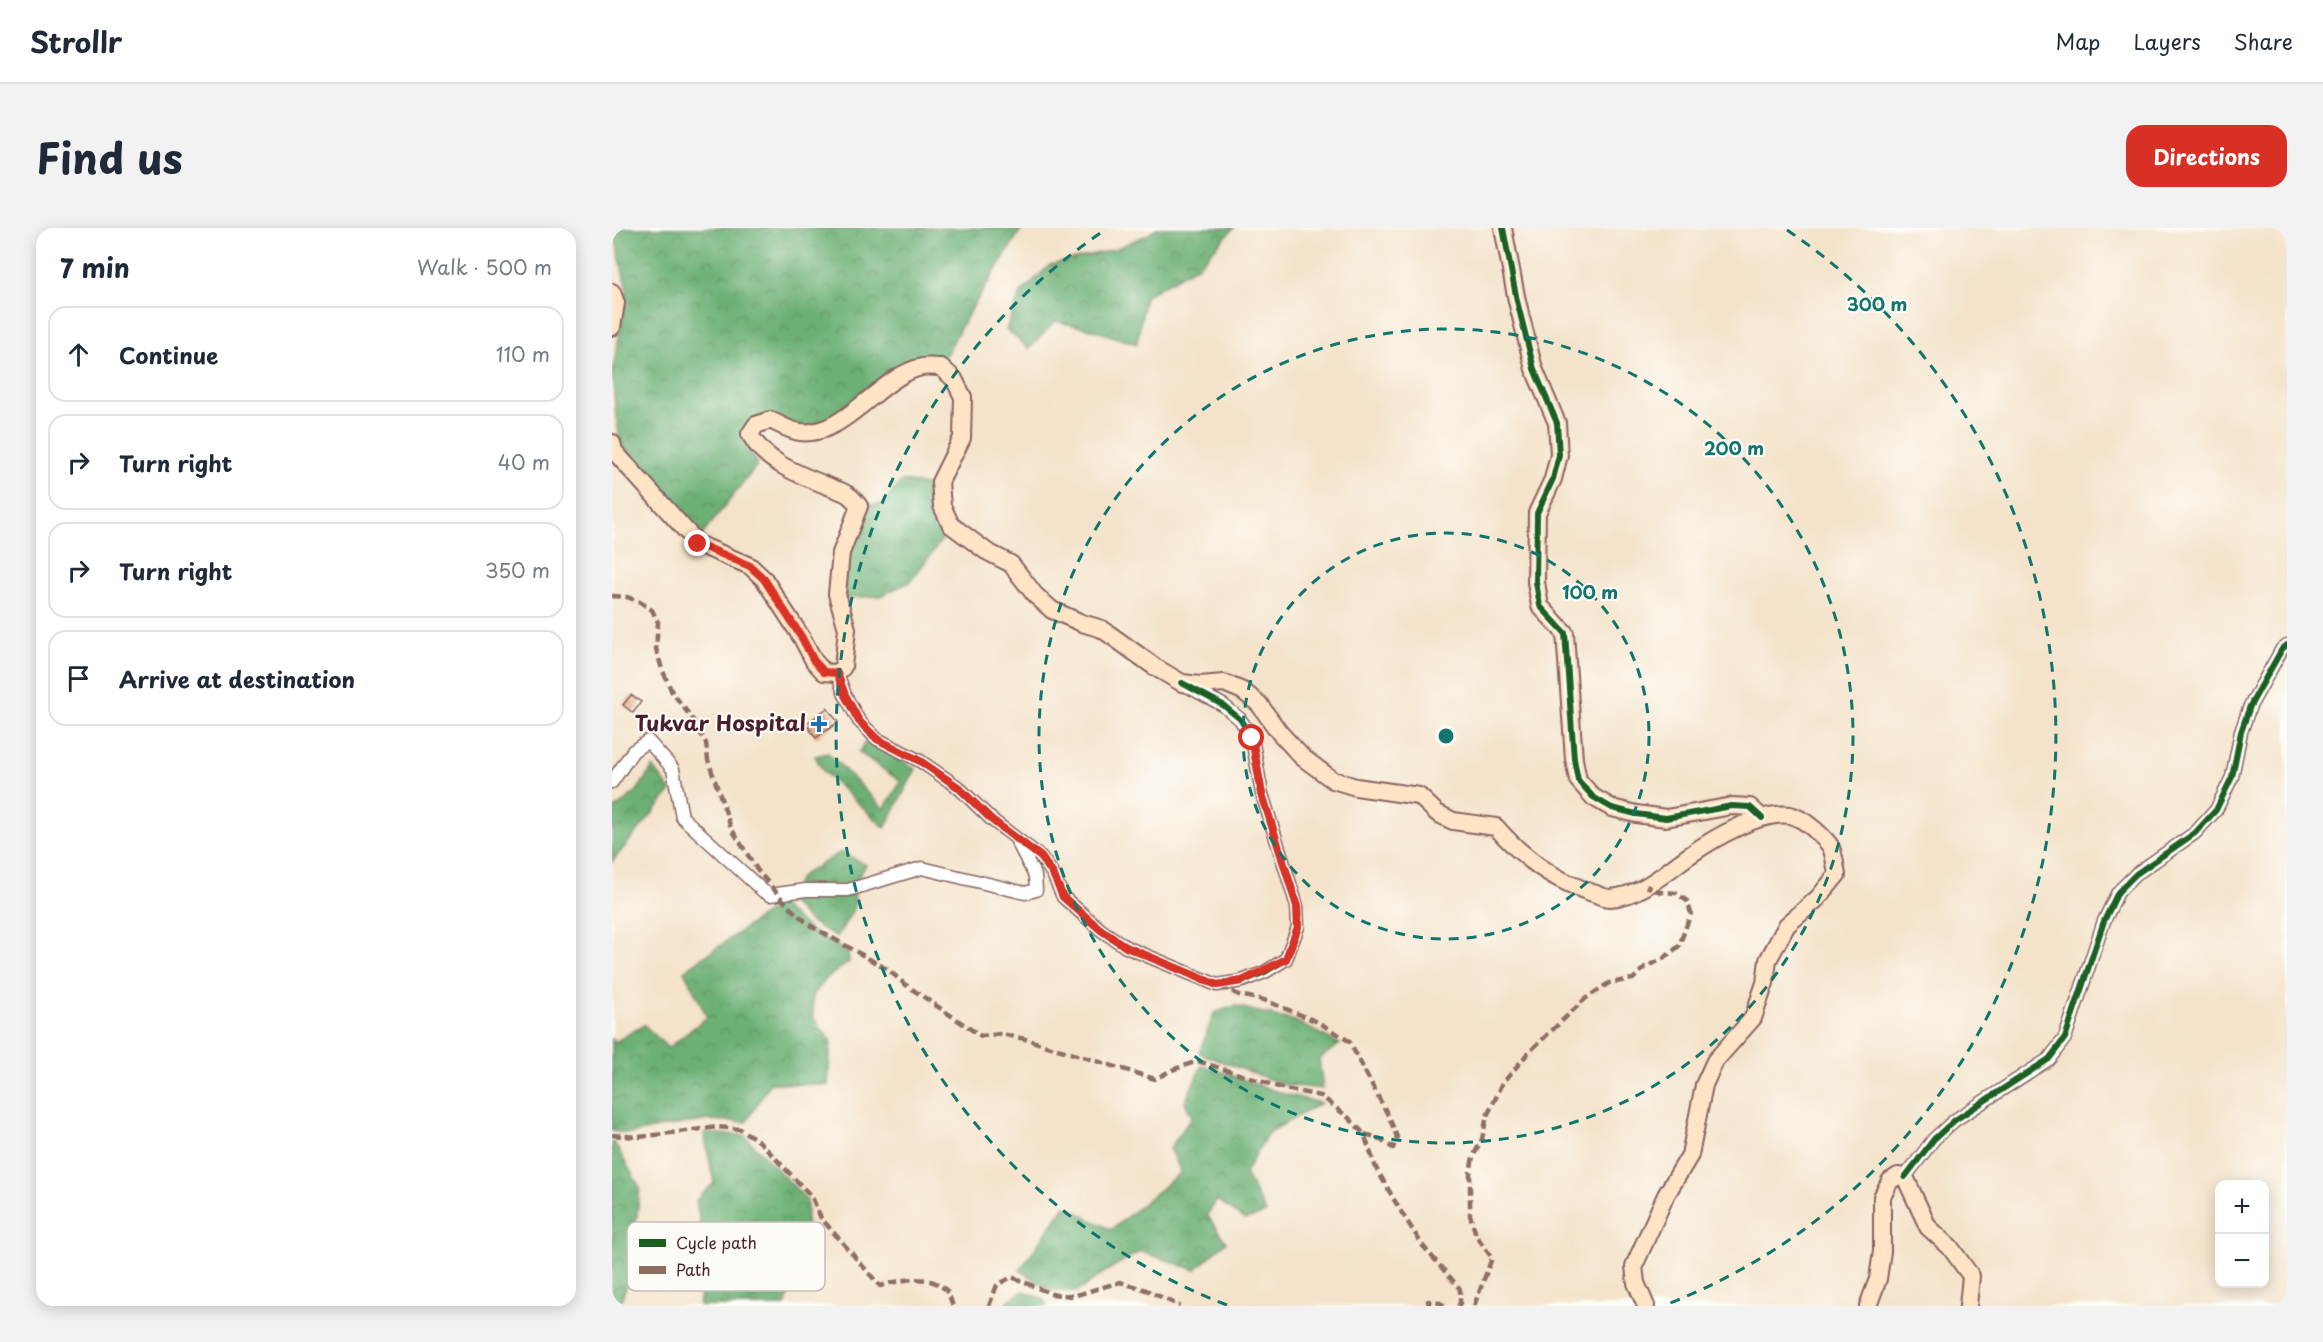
<!DOCTYPE html>
<meta charset="utf-8">
<style>
:root{--surface:#fff;--page:#f2f2f3;--text:#1f2937;--muted:#747a83;--line:#e0e1e3;--accent:#d93025}
body{margin:0;font-family:"Playpen Sans",sans-serif;background:var(--page);color:var(--text)}
.controls{position:absolute;right:18px;bottom:18px;display:grid;overflow:hidden;border-radius:12px;box-shadow:0 3px 15px #0003}
.controls button{width:54px;height:54px;display:grid;place-items:center;padding:0;border:0;border-bottom:2px solid var(--line);background:var(--surface);color:var(--text);font:30px sans-serif}
.stop{position:absolute;width:18px;height:18px;margin:-14px;border:4px solid #d93025;border-radius:50%;background:#fff}
.stop.end{background:#d93025;border-color:#fff;box-shadow:0 2px 6px #0008}
.list{margin:0;padding:0;list-style:none}
h2{display:flex;justify-content:space-between;align-items:center;height:78px;margin:0;padding:0 24px;font-size:26px}
h2 small{font-size:20px;font-weight:400;color:var(--muted)}
.list li{display:grid;grid-template-columns:39px 1fr auto;gap:18px;align-items:center;box-sizing:border-box;height:96px;margin:0 12px 12px;padding:0 12px;border:2px solid var(--line);border-radius:18px}
.list b{display:block;font-size:22px;white-space:nowrap}
.list em{font-size:20px;font-style:normal;color:var(--muted)}
.icon{flex:none;width:33px;height:33px;fill:none;stroke:currentColor;stroke-width:2;stroke-linecap:round;stroke-linejoin:round}
.map{position:relative;flex:none;width:1675px;height:1078px;overflow:hidden;border-radius:18px}
header{display:flex;align-items:center;gap:36px;box-sizing:border-box;height:84px;padding:0 30px;background:var(--surface);border-bottom:2px solid var(--line)}
header strong{font-size:28px}
nav{display:flex;gap:33px;margin-inline-start:auto;font-size:21px}
.intro{display:flex;align-items:center;justify-content:space-between;box-sizing:border-box;height:144px;padding:0 36px}
h1{margin:0;font-size:42px}
.button{padding:15px 27px;border-radius:18px;background:var(--accent);color:#fff;font-size:21px;font-weight:700}
main{display:flex;gap:36px;padding:0 36px}
aside{flex:1;background:var(--surface);border-radius:18px;box-shadow:0 3px 15px #0003}
.map>svg:first-child{display:block}
.forest{fill:url(#forest-crowns);stroke:#5b6850;stroke-width:1.5}
.building{fill:url(#building-cross-hatch)}
.lines{fill:none;stroke-linecap:round;stroke-linejoin:round}
.street-casing{stroke:#866463;stroke-width:15}
.secondary-casing{stroke:#866463;stroke-width:20}
.street{stroke:#fff;stroke-width:12}
.secondary{stroke:#ffe4c6;stroke-width:16}
.quiet{stroke:#8d6e63;stroke-width:4.5;stroke-dasharray:9 4.5;stroke-linecap:butt}
.cycleway-casing{stroke:#fdfcf7;stroke-width:10}
.cycleway{stroke:#1b5e20;stroke-width:6}
.route{stroke:#d93025;stroke-width:8}
.ring{fill:none;stroke:#0f766e;stroke-width:3;stroke-dasharray:10 8}
.poi-dot{fill:#1f6fb2;stroke:#fdfcf7;stroke-width:2}
.labels{text-anchor:middle;stroke-width:4.5;stroke-linejoin:round;paint-order:stroke}
.poi-label{font-size:21px;font-weight:bold;fill:#4a1f2b;stroke:#fdfcf7;text-anchor:end}
.key{fill:#fdfcf7;stroke:#c7baba;stroke-width:1.5}
.key-label{font-size:16px;fill:#4a1f2b}
.centre{fill:#0f766e;stroke:#fdfcf7;stroke-width:3}
.ring-label{font-size:18px;text-anchor:middle;font-weight:bold;fill:#0f766e;stroke:#fdfcf7;stroke-width:4.5;stroke-linejoin:round;paint-order:stroke}
</style>
<header>
<strong>Strollr</strong>
<nav><a>Map</a><a>Layers</a><a>Share</a></nav>
</header>
<div class="intro"><h1>Find us</h1><a class="button">Directions</a></div>
<main>
<aside>
<h2>7 min<small>Walk · 500 m</small></h2>
<ul class="list">
<li><svg class="icon" aria-label="ahead" viewBox="0 0 24 24"><path d="M12 20V5M6 11l6-6 6 6"/></svg><div><b>Continue</b></div><em>110 m</em></li>
<li><svg class="icon" aria-label="right" viewBox="0 0 24 24"><path d="M7 20v-9h11M14 6l5 5-5 5"/></svg><div><b>Turn right</b></div><em>40 m</em></li>
<li><svg class="icon" aria-label="right" viewBox="0 0 24 24"><path d="M7 20v-9h11M14 6l5 5-5 5"/></svg><div><b>Turn right</b></div><em>350 m</em></li>
<li><svg class="icon" aria-label="arrive" viewBox="0 0 24 24"><path d="M6 21V4h12l-3 4 3 4H6"/></svg><div><b>Arrive at destination</b></div></li>
</ul>
</aside>
<div class="map">
<svg width="1675" height="1078" viewBox="0 0 1675 1078">
<defs>
<pattern id="forest-crowns" width="20" height="18" patternUnits="userSpaceOnUse" patternTransform="scale(1.5)"><rect width="20" height="18" fill="#6cb074"/><path d="M2 6a3 3 0 1 1 6 0M12 15a3 3 0 1 1 6 0" fill="none" stroke="#5b8f5f"/></pattern>
<pattern id="building-cross-hatch" width="8" height="8" patternUnits="userSpaceOnUse" patternTransform="scale(1.5)"><rect width="8" height="8" fill="#eaa983"/><path d="M0 0l8 8M0 8l8-8" fill="none" stroke="#c0896b"/></pattern>
</defs>
<rect width="100%" height="100%" fill="#fdfcf7"/>
<filter id="ink" filterUnits="userSpaceOnUse"><feTurbulence type="fractalNoise" baseFrequency=".0167" numOctaves="2"/><feDisplacementMap in="SourceGraphic" scale="12" xChannelSelector="R" yChannelSelector="G"/><feConvolveMatrix kernelMatrix="1 2 1 2 8 2 1 2 1" color-interpolation-filters="sRGB"/></filter>
<filter id="wash" filterUnits="userSpaceOnUse"><feTurbulence type="fractalNoise" baseFrequency=".008" numOctaves="4" result="noise"/><feDisplacementMap in="SourceGraphic" scale="24" xChannelSelector="R" yChannelSelector="G"/><feGaussianBlur stdDeviation="1.35" result="paint"/><feColorMatrix in="noise" values="0 0 0 0 0 0 0 0 0 0 0 0 0 0 0 0 0 1.4 0 .05"/><feComposite in="paint" operator="in"/></filter>
<g filter="url(#wash)">
<rect width="100%" height="100%" fill="#f4e3ca"/>
<path class="forest" d="M1 0H410L349 98 334 128 310 133 219 191 200 198 138 200 135 220 146 236 90 307 61 282 26 241 9 215 4 189 0 147 15 63Z
M544 0H622L587 37 533 68 525 116 475 100 443 93 417 121 394 101 409 65 438 37 503 21 537 6Z
M290 253 320 258 319 275 335 305 298 354 268 368 232 370 234 330 250 278 271 276Z
M254 512 304 541 273 600 211 543 203 528 216 525 272 581 289 554 247 524Z
M41 539 59 563 0 634V583L25 563Z
M229 624 254 637 242 656 183 658 189 648Z
M243 666 242 680 225 709 198 694 172 668Z
M167 676 198 702 236 724 237 734 215 750 201 767V789L219 813 216 857 158 855 134 894 97 892 45 900 19 906 0 903V811L3 814 32 797 56 820 95 789 72 743Z
M623 778 683 793 728 816 707 831 711 861 673 857 587 825 602 785Z
M590 837 672 866 709 875 656 905 633 945 654 985 633 992 605 972 595 987 614 1014 583 1042 528 1023 491 1045 465 1064 438 1062 408 1042 453 978 499 1002 569 944 558 920 580 889 573 874Z
M92 905 132 907 195 972 194 1016 173 1078H87C94 1038 91 1011 84 972L102 955Z
M0 914H2L28 960 18 1049 7 1078H0Z
M411 1063 432 1071 435 1078H394L396 1073Z"/>
<g id="blocks">
<path class="building" d="M19 467 29 474 21 485 11 477Z
M215 480 226 494 204 510 194 496Z"/>
</g>
</g>
<g filter="url(#ink)">
<use href="#blocks" fill-opacity="0" stroke="#866463" stroke-width="1.5"/>
<g class="lines">
<g class="street-casing">
<path id="street" d="M225 445 233 467 247 493 265 511 308 533 346 559 380 592 429 629 441 646 451 669 489 702 514 719 605 757 630 753 653 744 674 731 686 699 685 678 650 566 640 510 628 491 611 477 575 458
M0 554 21 523 36 513 61 541 70 589 151 663 158 667 194 662H236L310 640 413 665 424 662 423 648 405 613
M1293 949 1322 911 1343 892 1437 831 1453 810 1492 693 1506 664 1524 646 1583 605 1604 582 1620 549 1629 504 1638 478 1670 421 1675 417"/>
</g>
<g class="secondary-casing">
<path id="secondary" d="M891 0 905 73 922 141 945 195 947 227 941 251 925 285 924 354 928 378 953 405 962 531 966 552 981 569 1000 580 1024 586 1054 590 1120 578 1138 579 1150 590
M0 64 4 75 0 99
M0 215 2 223 86 316 138 338 152 351 190 410 202 433 212 444 225 445 231 439 235 401 225 366 229 325 247 278C235 263 232 265 216 258 188 247 152 234 138 206L144 197 158 192C167 196 178 203 188 204 232 210 269 147 310 139 316 138 323 139 329 139L342 151 351 169 350 210 328 254 330 278 339 297 374 323 399 336 423 367 440 382 470 395 490 401 543 439 570 455 588 457 612 455 631 463 647 476 667 504 690 529 721 552 744 559 807 568 825 585 841 593 884 599C910 629 943 653 981 665 987 667 993 670 998 670 1030 668 1053 644 1078 627 1102 610 1148 583 1178 587 1187 589 1195 595 1202 601 1223 620 1220 619 1225 647L1206 670 1175 697 1156 732 1153 755 1141 790 1103 833 1092 857 1078 927 1054 967 1022 1038 1024 1055 1034 1078
M1256 1078 1266 1051 1270 1023V969L1278 953 1286 948 1293 949 1316 999 1338 1019 1359 1048 1356 1078"/>
</g>
<use href="#street" class="street"/>
<use href="#secondary" class="secondary"/>
<path class="quiet" d="M0 368 15 369 28 374 40 382 46 394 44 421 50 441 60 464 79 489 94 515 96 532 119 600 146 643 178 680 199 698 275 741 294 757 369 808 389 806 413 811 543 851 560 842 586 833 673 861 709 868 737 890 752 906
M608 758 627 767 652 772 706 794 737 813 777 889 785 909 781 920 764 909 752 906 764 940 788 982 811 1018 848 1061V1075L846 1078
M0 907 27 909 105 899 128 901 147 913 200 969 209 990 268 1058C288 1052 315 1045 333 1061 337 1065 339 1073 341 1078
M377 1078 385 1057 400 1049 440 1066 461 1068 508 1054 534 1062 568 1078
M817 1078 816 1073 828 1075 833 1078
M862 1078 880 1030 864 1007 858 987V945L861 929 870 911 875 888 891 855 916 825 973 771 997 755 1021 751 1033 739 1051 731 1067 718 1079 685 1075 673 1064 665 1048 664 1034 658"/>
<g class="cycleway-casing">
<path id="cycleway" d="M891 0 905 73 922 141 945 195 947 227 941 251 925 285 924 354 928 378 953 405 962 531 966 552 981 569 1000 580 1024 586 1054 590 1120 578 1138 579 1150 590
M225 445 233 467 247 493 265 511 308 533 346 559 380 592 429 629 441 646 451 669 489 702 514 719 605 757 630 753 653 744 674 731 686 699 685 678 650 566 640 510 628 491 611 477 570 455
M1293 949 1322 911 1343 892 1437 831 1453 810 1492 693 1506 664 1524 646 1583 605 1604 582 1620 549 1629 504 1638 478 1670 421 1675 417"/>
</g>
<use href="#cycleway" class="cycleway"/>
</g>
</g>
<g class="lines" filter="url(#ink)">
<path class="route" d="M86 316 138 338 152 351 190 410 202 433 212 444 225 445 233 467 247 493 265 511 308 533 346 559 380 592 429 629 441 646 451 669 489 702 514 719 605 757 630 753 674 731 686 699 685 678 650 566 640 510"/>
</g>
<g class="ring">
<circle cx="834" cy="508" r="203"/>
<circle cx="834" cy="508" r="407"/>
<path d="M615 1077A610 610 0 0 1 493 2M1175 2A610 610 0 0 1 1053 1077"/>
</g>
<path class="poi-dot" d="M204 487h6v6h6v6h-6v6h-6v-6h-6v-6h6z"/>
<g class="labels">
<g class="poi-label">
<text x="194" y="503">Tukvar Hospital</text>
</g>
</g>
<rect x="15" y="994" width="198" height="69" rx="9" class="key"/>
<rect x="27" y="1011" width="27" height="8" fill="#1b5e20"/>
<rect x="27" y="1038" width="27" height="8" fill="#8d6e63"/>
<g class="key-label">
<text x="64" y="1021">Cycle path</text>
<text x="64" y="1048">Path</text>
</g>
<circle cx="834" cy="508" r="9" class="centre"/>
<g class="ring-label">
<text x="1265" y="83">300 m</text>
<text x="1122" y="227">200 m</text>
<text x="978" y="371">100 m</text>
</g>
</svg>
<div class="controls">
<button>+</button>
<button>−</button>
</div>
<div class="stop" style="left:640px;top:510px"></div>
<div class="stop end" style="left:86px;top:316px"></div>
</div>
</main>
